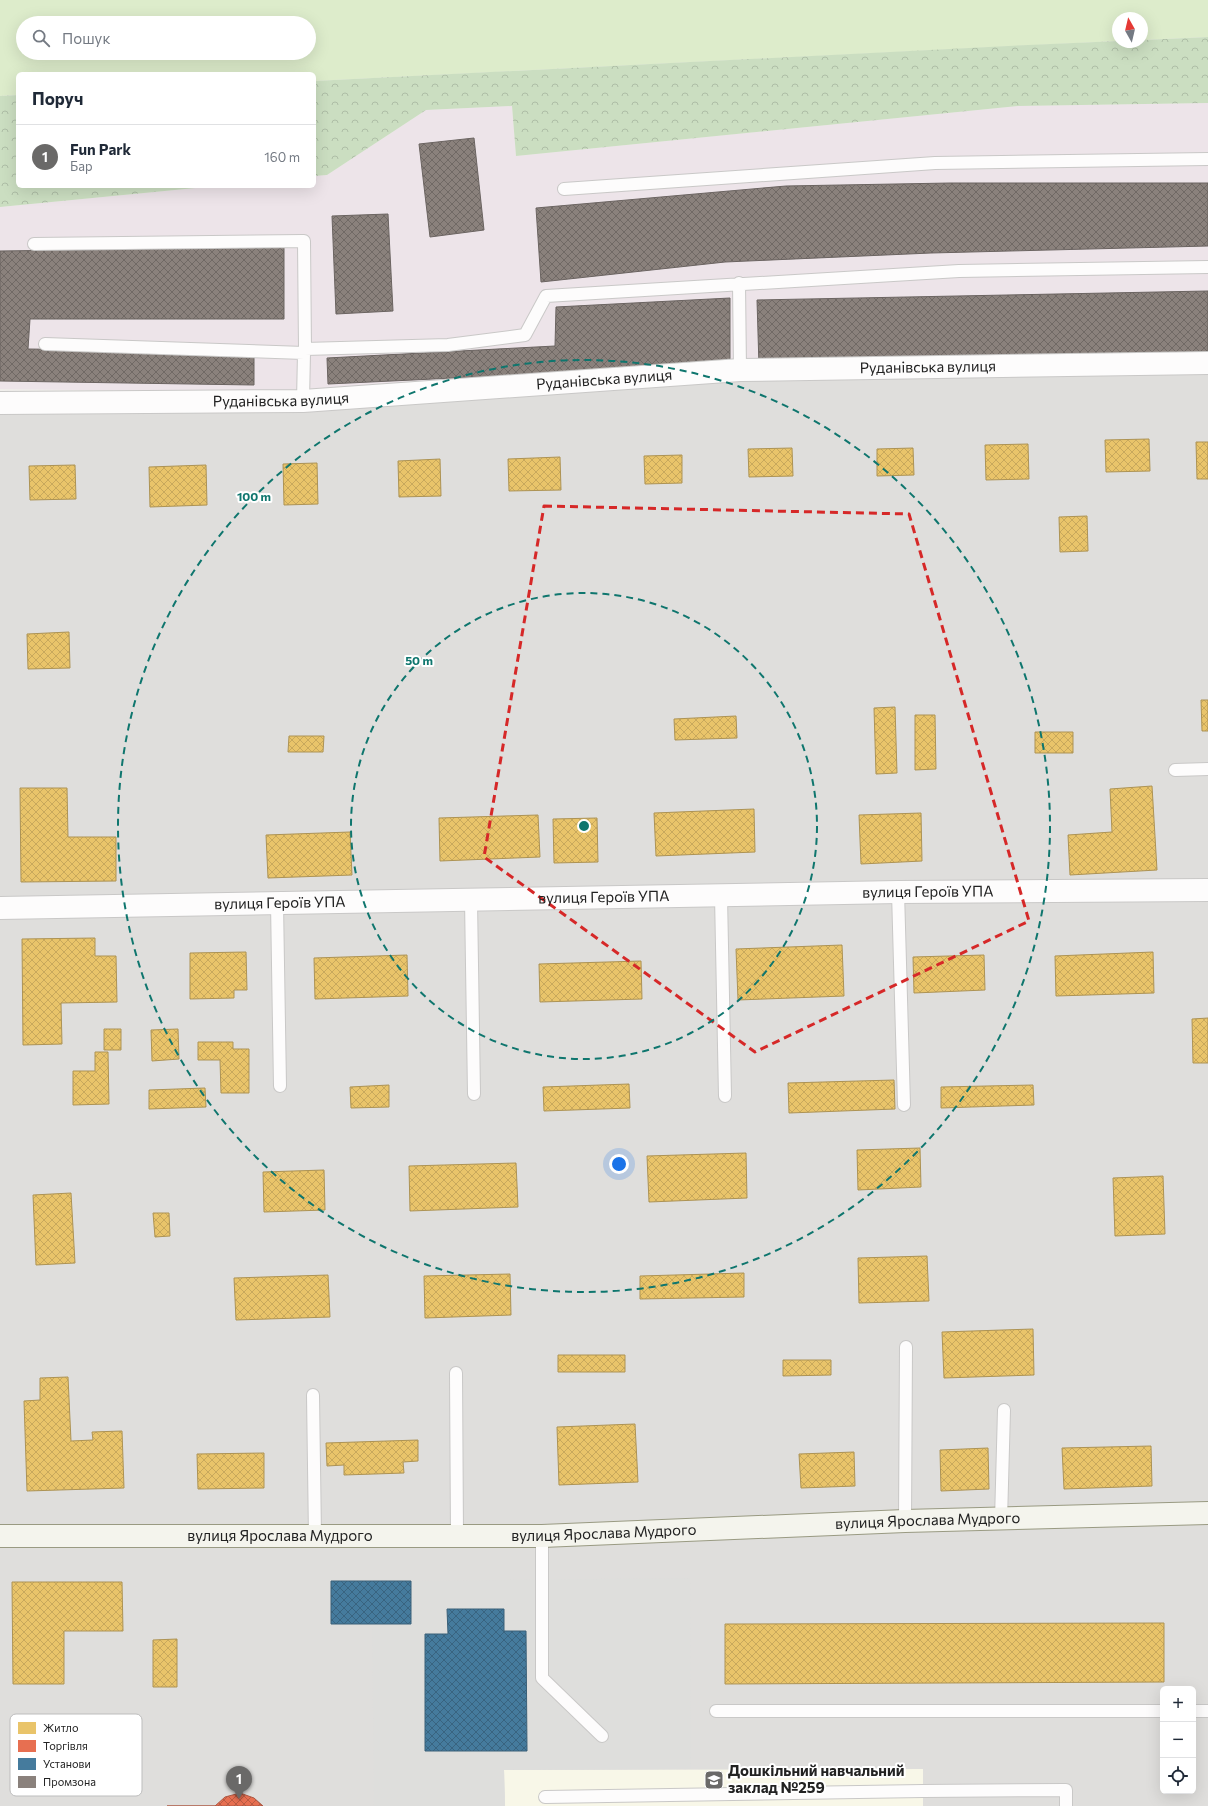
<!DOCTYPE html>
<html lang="uk">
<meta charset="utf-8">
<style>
:root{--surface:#fff;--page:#f2f2f3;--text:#1f2937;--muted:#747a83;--line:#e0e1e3;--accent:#6a6968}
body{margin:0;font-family:Commissioner,sans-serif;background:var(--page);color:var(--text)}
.controls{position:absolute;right:12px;bottom:12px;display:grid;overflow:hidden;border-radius:6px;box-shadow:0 4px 16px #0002}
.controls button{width:36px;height:36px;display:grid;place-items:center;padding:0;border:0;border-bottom:1px solid var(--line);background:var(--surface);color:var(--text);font:20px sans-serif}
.compass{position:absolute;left:1112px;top:12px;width:36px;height:36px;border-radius:50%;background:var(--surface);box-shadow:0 4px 16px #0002;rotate:352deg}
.you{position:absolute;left:619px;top:1164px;width:14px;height:14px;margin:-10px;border:3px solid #fff;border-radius:50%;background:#1a73e8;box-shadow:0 0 0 6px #1a73e833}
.badge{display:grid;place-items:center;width:26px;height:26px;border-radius:50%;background:var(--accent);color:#fff;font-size:13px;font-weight:700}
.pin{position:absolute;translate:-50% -33px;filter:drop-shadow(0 1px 2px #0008)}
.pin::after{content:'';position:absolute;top:21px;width:14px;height:12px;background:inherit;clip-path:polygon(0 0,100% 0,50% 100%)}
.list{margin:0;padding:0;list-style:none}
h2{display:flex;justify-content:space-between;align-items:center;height:52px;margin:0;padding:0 16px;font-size:17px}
h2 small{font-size:13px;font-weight:400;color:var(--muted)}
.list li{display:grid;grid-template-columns:26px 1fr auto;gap:12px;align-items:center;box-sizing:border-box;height:64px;padding:0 16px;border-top:1px solid var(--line)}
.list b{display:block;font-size:15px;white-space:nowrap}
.list p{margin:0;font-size:13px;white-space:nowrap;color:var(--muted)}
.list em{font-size:13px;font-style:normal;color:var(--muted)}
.icon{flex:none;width:22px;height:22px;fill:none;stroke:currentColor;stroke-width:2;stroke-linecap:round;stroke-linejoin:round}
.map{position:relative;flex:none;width:1208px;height:1806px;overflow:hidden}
.search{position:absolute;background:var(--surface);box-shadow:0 4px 16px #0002;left:16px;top:16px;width:300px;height:44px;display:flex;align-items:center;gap:10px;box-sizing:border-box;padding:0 14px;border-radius:22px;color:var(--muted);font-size:15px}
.panel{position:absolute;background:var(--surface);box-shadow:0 4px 16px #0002;left:16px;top:72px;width:300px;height:116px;border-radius:6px}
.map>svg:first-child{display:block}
.residential{fill:#dfdedc;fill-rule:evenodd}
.industrial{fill:#ede4e9}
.education{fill:#f8f7e8}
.religious{fill:#dededc}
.grass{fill:#ddeccb;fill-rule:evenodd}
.forest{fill:url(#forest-crowns)}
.homes{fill:url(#homes-cross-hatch);stroke:#ad9354}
.shops{fill:url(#shops-cross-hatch);stroke:#ac5843}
.public{fill:url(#public-cross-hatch);stroke:#3a6078}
.industry{fill:url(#industry-cross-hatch);stroke:#6b6461}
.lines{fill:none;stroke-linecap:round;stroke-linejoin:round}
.lane-casing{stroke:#c9c8c7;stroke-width:14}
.street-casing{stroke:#c9c8c7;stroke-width:24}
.secondary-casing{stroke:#999a82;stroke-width:24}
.lane{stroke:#fdfcfc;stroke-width:12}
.street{stroke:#fdfcfc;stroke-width:22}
.secondary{stroke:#f4f4ed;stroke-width:22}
.marked{fill:none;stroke:#d62828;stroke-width:3;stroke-dasharray:8 5;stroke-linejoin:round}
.ring{fill:none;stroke:#0f766e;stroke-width:2;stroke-dasharray:7 5}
.labels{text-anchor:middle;stroke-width:4;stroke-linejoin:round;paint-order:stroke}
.street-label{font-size:15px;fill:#222;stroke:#fff}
.poi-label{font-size:15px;font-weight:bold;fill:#222;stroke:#fff;text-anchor:start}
.key{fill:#fff;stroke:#bdbdbd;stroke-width:1}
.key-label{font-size:11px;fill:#222}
.centre{fill:#0f766e;stroke:#fff;stroke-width:2}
.ring-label{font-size:12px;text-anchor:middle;font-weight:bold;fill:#0f766e;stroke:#fff;stroke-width:4;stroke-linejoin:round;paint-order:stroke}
</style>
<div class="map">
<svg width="1208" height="1806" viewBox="0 0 1208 1806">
<defs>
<pattern id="forest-crowns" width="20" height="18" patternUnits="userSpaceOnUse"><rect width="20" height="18" fill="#cbdec1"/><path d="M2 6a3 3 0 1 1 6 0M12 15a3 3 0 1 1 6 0" fill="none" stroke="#aebea6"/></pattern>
<pattern id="homes-cross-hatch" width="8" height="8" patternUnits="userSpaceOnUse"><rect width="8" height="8" fill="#e9c46a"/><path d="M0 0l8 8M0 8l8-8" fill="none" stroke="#c8a85c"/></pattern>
<pattern id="shops-cross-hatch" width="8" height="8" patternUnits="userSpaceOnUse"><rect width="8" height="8" fill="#e76f51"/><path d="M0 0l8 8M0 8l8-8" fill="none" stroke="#bb5b43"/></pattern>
<pattern id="public-cross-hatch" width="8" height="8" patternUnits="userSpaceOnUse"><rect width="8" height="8" fill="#457b9d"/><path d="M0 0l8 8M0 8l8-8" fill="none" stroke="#396480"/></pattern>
<pattern id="industry-cross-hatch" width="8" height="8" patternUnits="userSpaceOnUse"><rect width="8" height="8" fill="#8a817c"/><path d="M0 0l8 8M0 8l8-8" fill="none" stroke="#706965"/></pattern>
</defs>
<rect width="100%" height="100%" fill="#f0eeeb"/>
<path class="residential" d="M1208 363V1806H0V403L303 401 740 370ZM1163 1689H1193V1791H1163Z"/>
<path class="industrial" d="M1208 103V359L737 367 246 392 0 389V207L216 186H314V176L327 175 426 110 512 106 516 156 1018 106Z"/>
<path class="education" d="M923 1769V1806H505L504 1770Z"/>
<path class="religious" d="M690 1578 691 1769 504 1770 505 1806H374L372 1624H411V1581Z"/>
<path class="grass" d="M0 0H1208V37L1142 40V18H1118V41L314 81V74H18V95L0 96ZM23 23H309V53H23Z"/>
<path class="forest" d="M1208 37V103L1018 106 516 156 512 106 426 110 327 175 314 176V81L1028 45 1118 41 1142 42V40Z
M18 95V186H216L0 207V96Z"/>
<path class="homes" d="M1149 439 1150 471 1106 472 1105 440Z
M1196 442H1208V479H1197Z
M1028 444 1029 479 986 480 985 445Z
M792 448 793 476 749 477 748 449Z
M913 448 914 475 877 476V449Z
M682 455V483L645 484 644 456Z
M560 457 561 490 509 491 508 459Z
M440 459 441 496 399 497 398 461Z
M317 463 318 504 284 505 283 464Z
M75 465 76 499 30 500 29 466Z
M206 465 207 505 150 507 149 467Z
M1087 516 1088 551 1060 552 1059 517Z
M69 632 70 668 28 669 27 634Z
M1201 700H1208V731H1202Z
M895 707 897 773 876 774 874 708Z
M915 715H935L936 769 915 770Z
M736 716 737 738 675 740 674 719Z
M1035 732H1073V753H1035Z
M289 736H324L323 752H288Z
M1152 786 1157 870 1070 875 1068 835 1112 832 1110 789Z
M20 788H67L68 837H116V881L21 882Z
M754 809 755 852 656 856 654 813Z
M921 813 922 861 861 864 859 815Z
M538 815 540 857 440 861 439 818Z
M597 818 598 862 554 863 553 819Z
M350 832 352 875 268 878 266 835Z
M95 938V956H116L117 1002 61 1003 62 1044 23 1045 22 939Z
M842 945 844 996 738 1000 736 949Z
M246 952 247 990H234V998L190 999V953Z
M1153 952 1154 993 1056 996 1055 956Z
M407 955 408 996 315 999 314 958Z
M984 955 985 990 914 993 913 957Z
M641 961 642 999 540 1002 539 964Z
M1208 1018V1063H1193L1192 1019Z
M104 1029H121V1050H104Z
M178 1029 179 1059 152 1061 151 1030Z
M198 1042H233V1049H249V1093H221L220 1060H198Z
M95 1052H108L109 1104 73 1105V1071H95Z
M894 1080 895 1109 789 1113 788 1083Z
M629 1084 630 1108 544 1111 543 1087Z
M389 1085V1107L351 1108 350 1087Z
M1033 1085 1034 1105 941 1108V1087Z
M205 1088 206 1107 149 1109V1090Z
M920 1148 921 1187 858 1190 857 1150Z
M746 1153 747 1198 649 1202 647 1156Z
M516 1163 518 1207 410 1211 409 1166Z
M324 1170 325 1210 264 1212 263 1172Z
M1163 1176 1165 1234 1115 1236 1113 1178Z
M71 1193 75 1263 36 1265 33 1195Z
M153 1213H169L170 1236 155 1237Z
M927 1256 929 1301 859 1303 858 1258Z
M744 1273V1297L640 1299V1276Z
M510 1274 511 1315 425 1318 424 1276Z
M328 1275 330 1317 236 1320 234 1278Z
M1033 1329 1034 1375 944 1378 942 1332Z
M558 1355H625V1372H558Z
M783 1360H831V1375L783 1376Z
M68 1377 71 1441 93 1440 92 1432 122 1431 124 1488 27 1491 24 1401 40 1400V1378Z
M635 1424 638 1482 559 1485 557 1427Z
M418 1440V1461L403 1462 404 1473 344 1475V1465L327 1466 326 1443Z
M1151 1446 1152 1486 1064 1489 1062 1448Z
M988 1448 989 1489 941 1491 940 1450Z
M854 1452 855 1486 801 1488 799 1454Z
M264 1453V1488L198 1489 197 1454Z
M12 1582H122L123 1631H64V1684H13Z
M1164 1623V1682L725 1684V1624Z
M177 1639V1687H153V1640Z"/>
<path class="shops" d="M240 1793 254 1798 263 1806H167H215L225 1797Z"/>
<path class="public" d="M331 1581H411V1624H331Z
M447 1609H504V1631H526L527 1751H425V1634H448Z"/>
<path class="industry" d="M474 138 484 230 430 237 419 144Z
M950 183H1208V246L931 253 725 262 541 282 536 208 786 186Z
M388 214 393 311 336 314 332 216Z
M284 247V319H30L28 349 254 352V385L0 381V251Z
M1208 291V354L759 366 757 300Z
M730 298V365L328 384 327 358 555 346 556 307Z"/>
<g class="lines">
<g class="lane-casing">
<path id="lane" d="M564 189 935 163 1208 159
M34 244 304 241 305 349 304 353 303 401
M739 283 740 370
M45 344 304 353
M305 349 448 345 525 335 546 296 959 271 1208 267
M1175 770 1208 769
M898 892 904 1105
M721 896 725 1096
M471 900 474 1094
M277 903 280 1086
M456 1373 457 1536
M313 1395 315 1536
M1001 1520 1004 1410
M905 1521 906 1347
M542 1536V1678L602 1736
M716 1711H1163
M1193 1711H1208
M545 1797 923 1791 1066 1790V1806"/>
</g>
<g class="street-casing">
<g id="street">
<path id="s1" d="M0 403 303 401 740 370 1208 363"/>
<path id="s2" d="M0 908 898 892 1208 890"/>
</g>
</g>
<g class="secondary-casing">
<g id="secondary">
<path id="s3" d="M0 1536H542L905 1521 1208 1513"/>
</g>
</g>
<use href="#lane" class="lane"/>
<use href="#street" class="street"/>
<use href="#secondary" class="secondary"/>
</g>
<path class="marked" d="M544 506 909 514 1029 921 755 1052 484 857Z"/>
<g class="ring">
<circle cx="584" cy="826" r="233"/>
<circle cx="584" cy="826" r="466"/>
</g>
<defs>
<g id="school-square" transform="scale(1)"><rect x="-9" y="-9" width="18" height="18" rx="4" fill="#6a6968" stroke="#fff"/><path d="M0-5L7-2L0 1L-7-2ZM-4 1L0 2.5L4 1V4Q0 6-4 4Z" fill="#fff"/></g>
</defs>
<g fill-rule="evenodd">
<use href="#school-square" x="714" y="1780"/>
</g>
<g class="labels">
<g class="street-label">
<text dy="5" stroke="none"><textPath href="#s1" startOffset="929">Руданівська вулиця</textPath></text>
<text dy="5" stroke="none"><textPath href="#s1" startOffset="605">Руданівська вулиця</textPath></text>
<text dy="5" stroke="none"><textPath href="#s1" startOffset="281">Руданівська вулиця</textPath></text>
<text dy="5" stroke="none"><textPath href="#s2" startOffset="928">вулиця Героїв УПА</textPath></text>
<text dy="5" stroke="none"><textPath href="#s2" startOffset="604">вулиця Героїв УПА</textPath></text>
<text dy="5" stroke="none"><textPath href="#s2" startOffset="280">вулиця Героїв УПА</textPath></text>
<text dy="5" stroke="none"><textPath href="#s3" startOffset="928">вулиця Ярослава Мудрого</textPath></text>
<text dy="5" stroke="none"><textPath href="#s3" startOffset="604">вулиця Ярослава Мудрого</textPath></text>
<text dy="5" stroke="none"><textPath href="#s3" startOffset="280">вулиця Ярослава Мудрого</textPath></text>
</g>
<g class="poi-label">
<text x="728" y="1776">Дошкільний навчальний<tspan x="728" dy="17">заклад №259</tspan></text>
</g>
</g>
<rect x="10" y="1714" width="132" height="82" rx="6" class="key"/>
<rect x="18" y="1722" width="18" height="12" fill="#e9c46a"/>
<rect x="18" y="1740" width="18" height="12" fill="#e76f51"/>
<rect x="18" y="1758" width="18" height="12" fill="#457b9d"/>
<rect x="18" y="1776" width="18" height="12" fill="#8a817c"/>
<g class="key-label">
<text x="43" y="1732">Житло</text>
<text x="43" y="1750">Торгівля</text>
<text x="43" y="1768">Установи</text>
<text x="43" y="1786">Промзона</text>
</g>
<circle cx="584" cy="826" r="6" class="centre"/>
<g class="ring-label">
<text x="254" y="501">100 m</text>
<text x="419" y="665">50 m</text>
</g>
</svg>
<div class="controls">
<button>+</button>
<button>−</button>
<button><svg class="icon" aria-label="locate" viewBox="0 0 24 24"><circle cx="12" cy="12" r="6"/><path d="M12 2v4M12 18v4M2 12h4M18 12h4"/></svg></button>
</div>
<svg class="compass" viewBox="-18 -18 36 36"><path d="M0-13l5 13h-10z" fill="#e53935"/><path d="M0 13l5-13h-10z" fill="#747a83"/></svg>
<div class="you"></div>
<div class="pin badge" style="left:239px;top:1799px">1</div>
<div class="search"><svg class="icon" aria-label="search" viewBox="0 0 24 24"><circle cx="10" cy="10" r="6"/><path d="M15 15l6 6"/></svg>Пошук</div>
<section class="panel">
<h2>Поруч<small></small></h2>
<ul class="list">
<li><span class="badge">1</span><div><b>Fun Park</b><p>Бар</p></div><em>160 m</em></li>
</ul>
</section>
</div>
